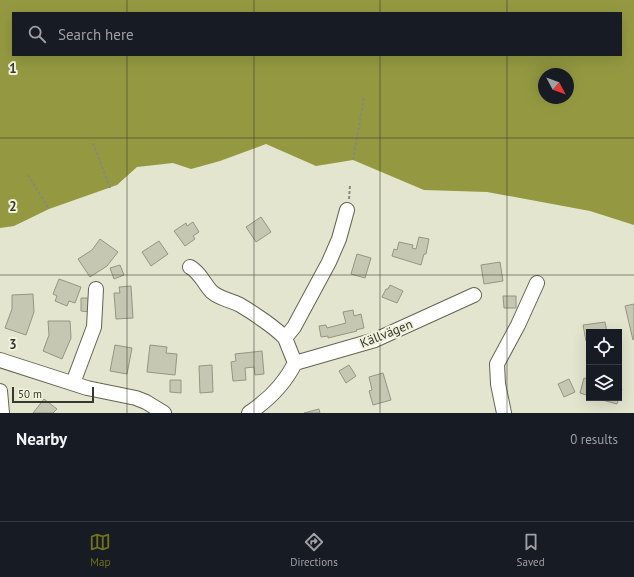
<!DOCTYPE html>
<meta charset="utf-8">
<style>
:root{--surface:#171b24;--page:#20242c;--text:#f1f3f6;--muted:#9ea1a6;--line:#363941;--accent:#6f731a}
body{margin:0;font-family:"PT Sans",sans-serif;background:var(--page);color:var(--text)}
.controls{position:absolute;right:12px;bottom:12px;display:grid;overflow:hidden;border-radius:0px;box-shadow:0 4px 16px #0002}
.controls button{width:36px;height:36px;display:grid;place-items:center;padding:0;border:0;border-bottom:1px solid var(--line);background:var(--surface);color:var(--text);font:20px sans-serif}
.compass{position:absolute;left:538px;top:68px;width:36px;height:36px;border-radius:50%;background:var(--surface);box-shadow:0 4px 16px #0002;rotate:131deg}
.scale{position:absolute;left:12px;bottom:10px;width:82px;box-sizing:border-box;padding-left:4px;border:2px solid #36372e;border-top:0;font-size:11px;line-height:14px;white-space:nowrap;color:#36372e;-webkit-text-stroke:3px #f0f2dc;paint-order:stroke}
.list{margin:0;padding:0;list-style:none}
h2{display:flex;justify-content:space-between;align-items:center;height:52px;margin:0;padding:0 16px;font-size:17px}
h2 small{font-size:13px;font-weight:400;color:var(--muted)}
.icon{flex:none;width:22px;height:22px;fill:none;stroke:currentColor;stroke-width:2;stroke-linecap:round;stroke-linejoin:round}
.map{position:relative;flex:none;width:634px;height:413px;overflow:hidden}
.search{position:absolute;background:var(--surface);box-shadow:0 4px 16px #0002;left:12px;right:12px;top:12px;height:44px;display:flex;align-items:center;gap:10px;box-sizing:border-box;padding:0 14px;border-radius:0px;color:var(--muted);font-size:15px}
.sheet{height:108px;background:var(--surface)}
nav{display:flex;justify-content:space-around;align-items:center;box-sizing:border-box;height:56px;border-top:1px solid var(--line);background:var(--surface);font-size:11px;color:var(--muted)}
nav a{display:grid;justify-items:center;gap:2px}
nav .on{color:var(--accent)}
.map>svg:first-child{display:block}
.water{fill:#949941;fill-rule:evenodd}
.building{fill:#c5c7b2;stroke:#939681}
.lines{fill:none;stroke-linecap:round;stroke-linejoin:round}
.minor-casing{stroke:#636552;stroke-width:16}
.path{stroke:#88897a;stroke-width:2;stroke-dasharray:3 2;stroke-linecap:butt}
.minor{stroke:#fff;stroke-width:14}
.grid{fill:none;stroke:#36372e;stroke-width:1;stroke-opacity:0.55}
.labels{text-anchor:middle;stroke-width:4;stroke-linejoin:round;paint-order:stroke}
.street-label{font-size:13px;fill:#36372e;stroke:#f0f2dc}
.grid-label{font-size:13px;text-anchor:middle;font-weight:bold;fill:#36372e;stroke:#f0f2dc;stroke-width:4;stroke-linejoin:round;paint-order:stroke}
</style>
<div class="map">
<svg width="634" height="413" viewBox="0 0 634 413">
<rect width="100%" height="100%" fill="#e3e5cf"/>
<path class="water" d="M0 0H634V225L590 211 487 192 424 190 353 160 316 166 266 144 220 161 191 169 173 163 137 167 117 185 49 209 14 226 0 228ZM13 13H621V55H13ZM544 74H568V98H544Z"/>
<path class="building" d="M261 217 271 232 256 242 246 227Z
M193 222 199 232 193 236 195 239 185 246 174 231 186 223 187 226Z
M419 237 429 239 426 254H424L421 265 392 256 394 249 397 250 399 242 413 245 412 248 416 249Z
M100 239 118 252 107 266 90 277 78 259 92 250Z
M159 241 168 254 151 266 142 252Z
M357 254 371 258 365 278 351 274Z
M500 262 503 281 484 284 481 265Z
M120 265 124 275 114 279 110 268Z
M59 279 81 287 75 303 69 301 67 306 55 301 57 296 53 294Z
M390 285 403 291 397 303 382 297 386 289H388Z
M131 286 133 318 116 319 114 293H120L119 287Z
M33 294 34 312 26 335 5 328 12 309V295Z
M503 296H516V308H504Z
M81 298H92L91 312 81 311Z
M634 304V339L633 340 625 306Z
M353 310 354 316 361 314 364 328 356 330 357 331 328 338V336L321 337 319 326 326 325 327 328 346 323 343 312Z
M48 321H70L71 338 62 359 43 351 49 335Z
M605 322 607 332H589V341H586L583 325Z
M115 345 132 348 127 374 110 371Z
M150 345 167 347 166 353 177 354 175 375 147 372Z
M262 351 264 374 255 375 254 367 245 368 246 380 233 381 231 362 236 361 235 354Z
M212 365 213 392 200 393 199 366Z
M349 365 356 376 346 383 339 371Z
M383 373 391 400 373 405 369 391 372 390 369 377Z
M584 378 589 379V396L580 393Z
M569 379 575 392 564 397 558 384Z
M170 380H181V393L170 392Z
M619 388 622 389 617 404 595 398H619Z
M44 399 57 409 53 413H33Z
M319 409 320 413H304Z"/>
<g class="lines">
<g class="minor-casing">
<path id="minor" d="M190 267C200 272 204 284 212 292 220 299 231 300 240 305 252 312 276 328 285 338
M0 360 87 388 136 398 146 402 164 413
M295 363 375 340 474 295
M73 383 94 327 96 289
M0 391 2 413
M249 413C267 401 285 383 295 363L285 338 294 327 329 262 339 239 347 210
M504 413 498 384 497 364 518 325 537 283"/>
</g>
<path class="path" d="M93 143 110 188
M353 160 364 98
M28 175 49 209
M349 199 350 185"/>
<use href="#minor" class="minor"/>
</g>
<path class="grid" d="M127 0V13M254 0V13M380 0V13M507 0V13M127 55V413M254 55V413M380 55V413M507 55V413M0 138H634M0 275H634"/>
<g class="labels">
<g class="street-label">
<text transform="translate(386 333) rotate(-22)" y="5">Källvägen</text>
</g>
</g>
<g class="grid-label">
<text x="13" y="73">1</text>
<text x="13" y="211">2</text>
<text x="13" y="349">3</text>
</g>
</svg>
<div class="controls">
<button><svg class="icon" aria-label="locate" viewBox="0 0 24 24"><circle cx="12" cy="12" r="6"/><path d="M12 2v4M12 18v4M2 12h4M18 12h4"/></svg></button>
<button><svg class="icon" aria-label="layers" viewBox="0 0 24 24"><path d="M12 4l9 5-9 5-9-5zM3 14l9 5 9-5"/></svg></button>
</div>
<svg class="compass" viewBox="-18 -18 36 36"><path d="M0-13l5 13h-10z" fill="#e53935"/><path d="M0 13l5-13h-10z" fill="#9ea1a6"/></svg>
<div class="scale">50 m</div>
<div class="search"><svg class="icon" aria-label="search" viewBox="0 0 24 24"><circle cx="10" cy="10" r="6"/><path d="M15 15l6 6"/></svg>Search here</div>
</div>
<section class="sheet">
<h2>Nearby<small>0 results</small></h2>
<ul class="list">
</ul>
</section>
<nav>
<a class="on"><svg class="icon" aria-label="map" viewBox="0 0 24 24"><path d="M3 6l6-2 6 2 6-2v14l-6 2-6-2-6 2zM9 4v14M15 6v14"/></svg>Map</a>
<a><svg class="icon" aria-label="directions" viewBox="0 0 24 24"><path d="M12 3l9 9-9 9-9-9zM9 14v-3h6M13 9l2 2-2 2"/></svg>Directions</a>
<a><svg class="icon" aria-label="saved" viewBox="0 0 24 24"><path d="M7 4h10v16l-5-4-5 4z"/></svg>Saved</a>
</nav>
